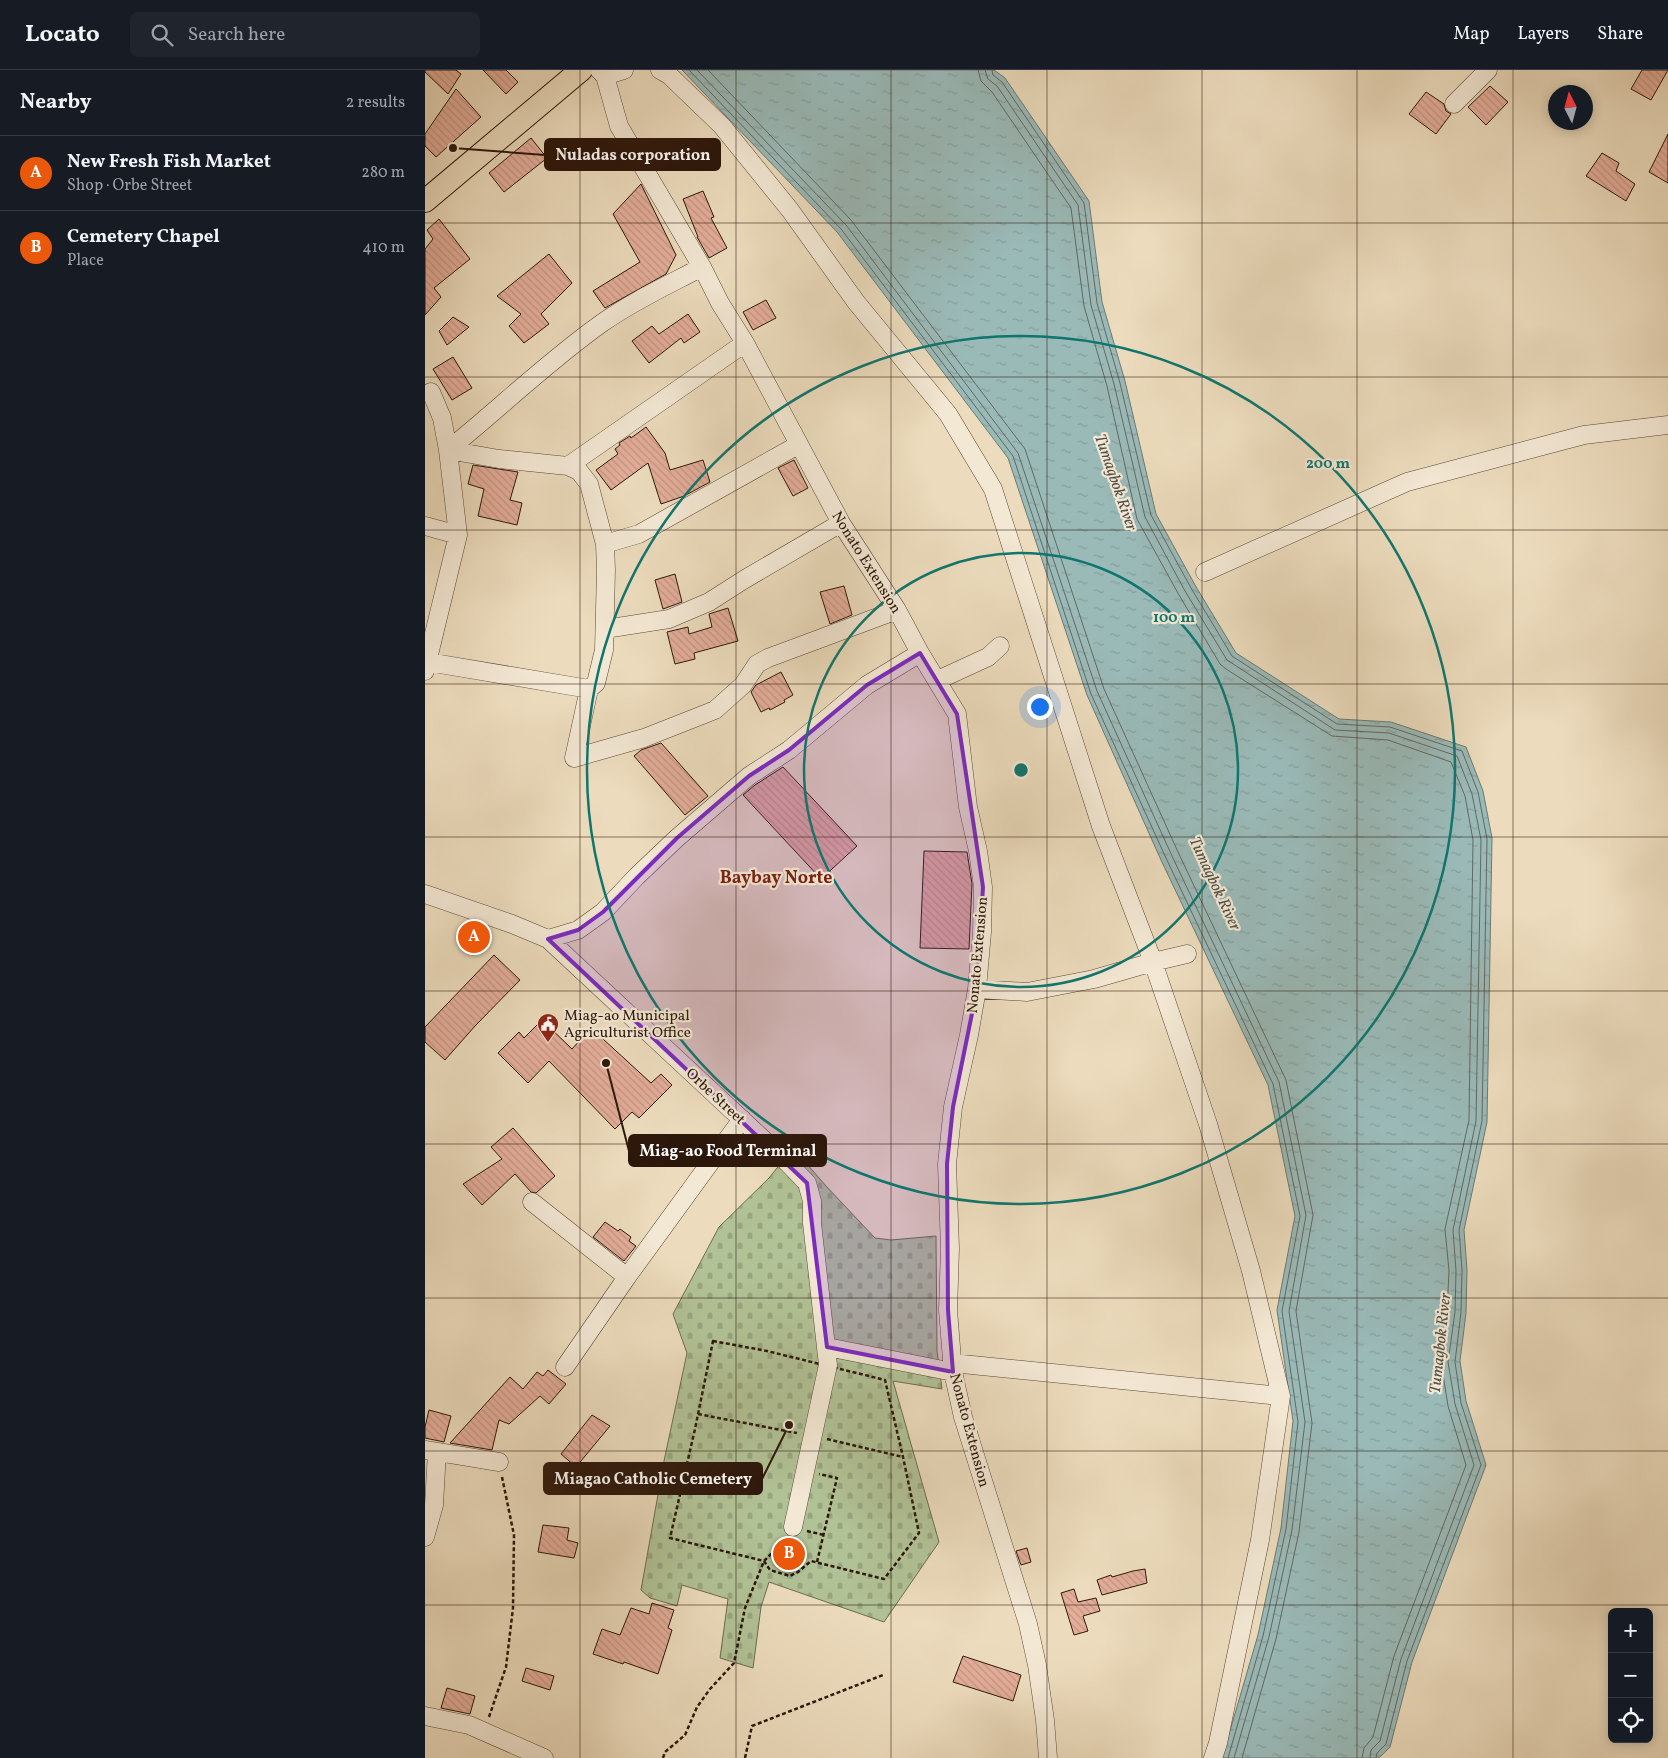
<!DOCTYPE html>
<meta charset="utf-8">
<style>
:root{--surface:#171b24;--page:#20242c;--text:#f1f3f6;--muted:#9ea1a6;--line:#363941;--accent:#ea580c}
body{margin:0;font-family:Vollkorn,serif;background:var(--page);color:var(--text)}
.controls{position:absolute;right:15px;bottom:15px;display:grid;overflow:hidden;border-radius:8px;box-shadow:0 2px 12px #0003}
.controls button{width:45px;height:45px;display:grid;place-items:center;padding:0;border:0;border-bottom:1px solid var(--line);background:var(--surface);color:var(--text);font:25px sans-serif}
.compass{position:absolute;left:1123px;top:15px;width:45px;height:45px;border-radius:50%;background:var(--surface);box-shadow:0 2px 12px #0003;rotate:354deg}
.you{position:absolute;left:614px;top:636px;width:18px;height:18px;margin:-12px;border:4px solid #fff;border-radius:50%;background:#1a73e8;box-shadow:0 0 0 8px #1a73e833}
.badge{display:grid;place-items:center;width:32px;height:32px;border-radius:50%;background:var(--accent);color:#fff;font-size:16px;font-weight:700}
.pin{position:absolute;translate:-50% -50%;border:2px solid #fff;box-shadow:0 1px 5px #0006}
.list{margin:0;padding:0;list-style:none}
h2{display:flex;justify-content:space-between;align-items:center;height:65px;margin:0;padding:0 20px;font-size:21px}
h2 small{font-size:16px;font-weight:400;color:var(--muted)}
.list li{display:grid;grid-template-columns:32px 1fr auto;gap:15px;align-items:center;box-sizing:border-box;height:75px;padding:0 20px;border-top:1px solid var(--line)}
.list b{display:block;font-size:19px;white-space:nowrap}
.list p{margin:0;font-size:16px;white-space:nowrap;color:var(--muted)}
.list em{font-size:16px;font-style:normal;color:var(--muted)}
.icon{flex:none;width:28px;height:28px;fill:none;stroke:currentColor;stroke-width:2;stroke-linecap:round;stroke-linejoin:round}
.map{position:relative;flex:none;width:1243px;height:1688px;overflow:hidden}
header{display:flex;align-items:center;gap:30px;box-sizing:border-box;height:70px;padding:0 25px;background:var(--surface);border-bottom:1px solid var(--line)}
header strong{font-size:24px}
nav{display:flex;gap:28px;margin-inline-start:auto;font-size:18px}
.search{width:350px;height:45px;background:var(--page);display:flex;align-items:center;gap:12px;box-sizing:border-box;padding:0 18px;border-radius:8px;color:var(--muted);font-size:19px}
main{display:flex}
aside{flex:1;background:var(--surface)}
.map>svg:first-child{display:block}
.cemetery{fill:url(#cemetery-stones);stroke:#6e6c50}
.water{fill:url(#water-ripples);stroke:#6e7973}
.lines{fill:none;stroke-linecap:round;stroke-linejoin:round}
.shore{stroke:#636862;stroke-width:1}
.building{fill:url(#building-back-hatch);stroke:#2c170b}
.minor-casing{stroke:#5c4838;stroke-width:19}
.major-casing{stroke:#2c170b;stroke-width:24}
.path{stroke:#2c170b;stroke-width:2.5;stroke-dasharray:4 2.5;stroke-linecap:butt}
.minor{stroke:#f3e8d4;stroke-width:18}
.major{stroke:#ecdcbd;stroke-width:22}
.marked{fill:#7b2cbf;fill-opacity:0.2;stroke:#7b2cbf;stroke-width:4;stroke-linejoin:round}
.grid{fill:none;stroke:#2c170b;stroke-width:1;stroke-opacity:0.55}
.ring{fill:none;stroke:#0f766e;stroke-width:2.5}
.labels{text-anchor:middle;stroke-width:4.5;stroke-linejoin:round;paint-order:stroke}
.street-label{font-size:15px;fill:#2c170b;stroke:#f3e8d4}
.poi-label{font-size:15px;fill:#2c170b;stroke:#f3e8d4;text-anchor:start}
.water-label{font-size:16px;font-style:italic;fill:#525048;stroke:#f3e8d4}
.quarter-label{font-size:18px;font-weight:bold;fill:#7a1f14;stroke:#f3e8d4}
.centre{fill:#0f766e;stroke:#f3e8d4;stroke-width:2.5}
.ring-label{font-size:15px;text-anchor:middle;font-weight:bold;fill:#0f766e;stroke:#f3e8d4;stroke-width:4.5;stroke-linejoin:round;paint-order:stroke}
.leader{fill:none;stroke:#2c170b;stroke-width:2}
.callout-dot{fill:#2c170b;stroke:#f3e8d4;stroke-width:2}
.callout{fill:#2c170b;stroke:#2c170b;stroke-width:2}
.callout-label{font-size:16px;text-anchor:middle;font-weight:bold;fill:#fff}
</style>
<header>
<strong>Locato</strong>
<div class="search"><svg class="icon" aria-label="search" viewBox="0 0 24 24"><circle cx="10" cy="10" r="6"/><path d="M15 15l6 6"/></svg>Search here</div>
<nav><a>Map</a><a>Layers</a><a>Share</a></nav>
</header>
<main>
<aside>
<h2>Nearby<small>2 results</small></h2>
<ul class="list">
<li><span class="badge">A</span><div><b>New Fresh Fish Market</b><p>Shop · Orbe Street</p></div><em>280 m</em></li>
<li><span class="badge">B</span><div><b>Cemetery Chapel</b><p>Place</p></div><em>410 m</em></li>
</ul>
</aside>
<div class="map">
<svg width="1243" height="1688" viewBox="0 0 1243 1688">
<defs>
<pattern id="cemetery-stones" width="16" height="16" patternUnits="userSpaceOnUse" patternTransform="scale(1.25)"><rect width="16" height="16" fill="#b1c296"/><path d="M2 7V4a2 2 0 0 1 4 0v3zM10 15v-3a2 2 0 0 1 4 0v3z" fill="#98a680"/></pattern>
<pattern id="water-ripples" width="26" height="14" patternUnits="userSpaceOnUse" patternTransform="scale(1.25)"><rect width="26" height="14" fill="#9abab8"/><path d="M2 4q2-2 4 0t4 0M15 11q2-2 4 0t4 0" fill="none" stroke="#859f9d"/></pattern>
<pattern id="building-back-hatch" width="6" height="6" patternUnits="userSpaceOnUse" patternTransform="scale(1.25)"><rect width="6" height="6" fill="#e4ae9a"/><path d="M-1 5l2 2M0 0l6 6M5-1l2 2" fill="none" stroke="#c49583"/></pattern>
</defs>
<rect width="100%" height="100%" fill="#ecdcbd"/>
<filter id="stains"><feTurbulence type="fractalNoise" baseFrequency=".004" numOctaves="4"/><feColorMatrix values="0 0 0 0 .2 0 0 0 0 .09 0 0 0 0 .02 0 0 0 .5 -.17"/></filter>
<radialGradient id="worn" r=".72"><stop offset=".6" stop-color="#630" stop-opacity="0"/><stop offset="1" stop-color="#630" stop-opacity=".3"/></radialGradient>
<path class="cemetery" d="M368 1078 401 1116 450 1168 466 1170 511 1166 512 1281 517 1319 468 1311 514 1472 459 1552 344 1512 336 1537 328 1598 295 1588 303 1529 257 1515 252 1536 225 1528 216 1520 239 1391 262 1283 248 1244 294 1157 344 1108Z"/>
<path class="water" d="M257 0H569L580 8 664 131 677 232 700 311 731 444 770 515 811 583 914 649 966 652 1041 677 1058 721 1067 768 1062 1052 1039 1160 1042 1200 1041 1243 1035 1291 1041 1331 1061 1395 987 1592 965 1677 954 1688H797L833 1565 856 1458 868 1351 852 1240 870 1146 843 1015 736 790 662 625 583 388 412 162Z"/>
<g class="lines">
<path class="shore" d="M264 0 416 159 588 386 666 624 741 788 848 1014 875 1146 857 1241 873 1352 861 1459 838 1566 803 1688
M272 0 421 155 593 383 672 621 747 786 854 1012 881 1145 864 1241 880 1352 867 1460 844 1567 809 1688
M283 0 426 150 600 379 679 619 753 782 861 1010 888 1145 871 1241 887 1353 874 1462 851 1569 817 1688
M553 0 556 11 567 22 646 138 659 236 682 316 712 449 754 525 795 594 801 599 907 666 963 670 1026 692 1040 726 1048 770 1044 1050 1020 1159 1024 1201 1022 1241 1016 1292 1023 1336 1041 1395 969 1586 948 1667 939 1678 937 1688
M560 0 563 9 572 16 653 135 666 235 689 314 720 447 760 521 802 590 910 660 964 663 1032 686 1047 724 1056 770 1051 1051 1028 1160 1031 1201 1030 1242 1023 1292 1030 1334 1049 1395 976 1589 955 1671 946 1680 945 1688
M567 0 568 5 577 12 659 133 672 233 695 313 726 445 766 518 807 586 912 654 965 657 1037 681 1053 722 1062 769 1057 1051 1034 1160 1037 1200 1036 1242 1030 1292 1036 1333 1056 1395 982 1591 961 1674 952 1683 951 1688"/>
</g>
<path class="building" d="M0 0H31L36 4 23 24 0 2Z
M58 0H81L93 12 81 24Z
M1217 0H1243L1226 30 1206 19Z
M1065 16 1083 32 1061 55 1043 37Z
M31 19 56 47 11 87 0 76V64Z
M1001 22 1019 34 1021 41 1026 44 1011 64 984 44Z
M1243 64V113L1224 102Z
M106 68 122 88 79 122 64 103Z
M1177 83 1194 93 1191 101 1210 114 1201 131 1161 106Z
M216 114 251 185 241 204 180 238 168 221 215 192 188 144Z
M278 121 289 147 286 148 302 178 284 188 272 167H273L258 129Z
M14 149 45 189 9 218 16 227 0 245V179L8 169 2 160Z
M124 184 147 213 116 244 124 254 99 273 84 256 96 244 72 226Z
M341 230 351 248 328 260 318 242Z
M263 244 275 262 259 273 256 268 224 293 207 271 227 256 234 264Z
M28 247 44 257 22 275 14 261Z
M28 287 47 318 27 330 8 299Z
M221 357 240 383 245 400 278 390 285 412 259 426 236 434 223 393 186 420 171 400 193 384 190 379 195 375 194 373 205 366 206 368Z
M369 390 383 418 368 426 353 398Z
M48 395 93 402 85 430 97 433 92 455 53 446 59 419 43 414Z
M250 504 257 532 238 539 230 510Z
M419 516 427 545 405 554 395 522Z
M303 538 313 571 269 583 270 589 250 594 242 562 263 557 264 564 287 557 284 544Z
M356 602 368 625 359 630 360 632 345 640 344 638 336 642 326 622 331 615Z
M236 673 283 726 260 745 209 686 216 680Z
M358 697 432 776 396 809 318 725 330 715Z
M499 781 542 782 547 814 544 879 495 878Z
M69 885 95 910 50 956 20 990 0 972V957Z
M117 950 147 979 166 958 226 1013 236 1004 247 1015 214 1048 207 1042 190 1059 124 991 103 1013 73 983 94 962 99 968Z
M88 1058 130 1106 111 1123 106 1122 90 1104 57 1135 38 1114 77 1089 66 1077Z
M180 1152 193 1161 195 1159 206 1167 204 1171 211 1176 199 1191 168 1167Z
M123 1300 141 1314 124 1334 115 1326 84 1354 74 1350 67 1380 25 1373 85 1307 98 1319 112 1302 118 1306Z
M4 1340 26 1346 19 1372 0 1368V1357Z
M167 1345 185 1356 151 1397 136 1384Z
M118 1455 144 1458 142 1470 153 1473 149 1488 113 1482Z
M602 1478 606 1492 596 1495 591 1481Z
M720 1499 722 1513 677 1525 672 1510 686 1505 687 1507 708 1501Z
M649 1519 653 1532 671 1528 675 1541 658 1546 663 1561 649 1565 636 1523Z
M227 1533 249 1540 243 1558 247 1560 233 1604 199 1592 198 1594 168 1584 177 1559 195 1565 206 1538 224 1544Z
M538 1586 596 1605 588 1631 528 1612Z
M101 1598 129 1606 125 1620 97 1611Z
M22 1618 50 1626 45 1644 16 1638Z"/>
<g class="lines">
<g class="minor-casing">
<path id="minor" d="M174 0 180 6 194 56 277 197 295 233 320 273 416 453 472 540 495 583 532 644 543 737 553 781 558 817 557 862 552 919 544 965 528 1037 522 1094 525 1179 523 1240 528 1302 538 1347 603 1554 612 1595 620 1650 623 1688
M235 0 244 5 297 56 365 140 431 232 523 344 568 419 676 756 728 892 783 1054 826 1201 856 1326 835 1470 793 1673 788 1688
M180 6 199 0
M1029 34 1063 0
M23 380C74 339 122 292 177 253 208 231 243 215 277 197
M143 396 320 273
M0 456 33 465
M180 474 214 464 373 375
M780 502 982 412 1159 365 1243 355
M180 559 244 549 284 532 320 509 416 453
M3 592 164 619 171 613 179 580 181 500 180 474 164 414 154 401 143 396 74 389 23 380
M0 601 33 465 23 380 17 348 6 322
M513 610 563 587 575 576
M164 619 149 688 219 668 290 640 318 615 332 594 343 588 472 540
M0 824 87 854 123 869 355 1085 382 1113 387 1131V1153L403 1295 368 1457
M123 869 153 860 178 842 212 806 252 768 324 706 364 680 442 615 495 583
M552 919 602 922 669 909 728 892 762 884
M107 1132 202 1207
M402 1277 528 1302
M527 1293 856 1326
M140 1297 202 1207 317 1049
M0 1380 74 1392
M0 1467 9 1435 12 1382
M0 1646 44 1655 119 1688"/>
</g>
<g class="major-casing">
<path id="major" d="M0 131 156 0"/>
</g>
<path class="path" d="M288 1271 342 1281 460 1310 478 1387 494 1463 459 1509 386 1491 373 1502 365 1506 345 1500 339 1491 245 1468 270 1359Z
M273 1344 372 1363
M402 1369 478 1387
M382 1461 399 1465
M392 1492 412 1408 394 1404
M64 1647 81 1597 88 1538 89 1465 77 1407
M238 1688 240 1682 260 1665 272 1637 285 1619 309 1593 320 1538 339 1491 361 1469
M320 1688 327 1656 458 1605"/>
<use href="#minor" class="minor"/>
<use href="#major" class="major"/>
</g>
<path class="marked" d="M495 583 532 644 558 817 552 919 528 1037 522 1094 523 1240 528 1302 402 1277 382 1113 123 869 153 860 178 842 252 768 324 706 364 680 442 615Z"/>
<path class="grid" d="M155 0V1688M311 0V1688M466 0V1688M622 0V1688M777 0V1688M932 0V1688M1088 0V1688M0 153H1243M0 307H1243M0 460H1243M0 614H1243M0 767H1243M0 921H1243M0 1074H1243M0 1228H1243M0 1381H1243M0 1535H1243"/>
<g class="ring">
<circle cx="596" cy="700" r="217"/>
<circle cx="596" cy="700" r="434"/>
</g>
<defs>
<g id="civic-pin" transform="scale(1.125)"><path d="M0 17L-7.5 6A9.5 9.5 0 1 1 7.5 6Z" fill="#8f2418" stroke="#f3e8d4"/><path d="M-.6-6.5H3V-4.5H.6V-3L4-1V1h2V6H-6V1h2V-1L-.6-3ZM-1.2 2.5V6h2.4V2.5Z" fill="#fff"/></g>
</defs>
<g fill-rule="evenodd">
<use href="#civic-pin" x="123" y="954"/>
</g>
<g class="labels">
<g class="street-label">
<text transform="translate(442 492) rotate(58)" y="5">Nonato Extension</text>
<text transform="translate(552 885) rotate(-85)" y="5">Nonato Extension</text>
<text transform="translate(291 1026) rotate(43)" y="5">Orbe Street</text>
<text transform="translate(545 1360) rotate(75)" y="5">Nonato Extension</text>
</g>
<g class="poi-label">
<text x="139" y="950">Miag-ao Municipal<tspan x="139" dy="17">Agriculturist Office</tspan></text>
</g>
<g class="water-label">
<text transform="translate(692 412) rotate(71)" y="6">Tumagbok River</text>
<text transform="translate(791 813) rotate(65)" y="6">Tumagbok River</text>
<text transform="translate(1014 1273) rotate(-84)" y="6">Tumagbok River</text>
</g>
<g class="quarter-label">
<text x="351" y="813">Baybay Norte</text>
</g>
</g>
<circle cx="596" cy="700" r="8" class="centre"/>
<g class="ring-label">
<text x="903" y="398">200 m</text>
<text x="749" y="552">100 m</text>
</g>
<path class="leader" d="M28 78L120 85M181 993L204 1081M364 1355L337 1409"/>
<g class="callout-dot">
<circle cx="28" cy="78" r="5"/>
<circle cx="181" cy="993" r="5"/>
<circle cx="364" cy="1355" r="5"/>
</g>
<g class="callout">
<rect x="120" y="69" width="175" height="31" rx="5"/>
<rect x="204" y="1065" width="197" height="31" rx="5"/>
<rect x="119" y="1393" width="218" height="31" rx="5"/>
</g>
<g class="callout-label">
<text x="208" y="90">Nuladas corporation</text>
<text x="303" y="1086">Miag-ao Food Terminal</text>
<text x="228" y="1414">Miagao Catholic Cemetery</text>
</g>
<rect width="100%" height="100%" filter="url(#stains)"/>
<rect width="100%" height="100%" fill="url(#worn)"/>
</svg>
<div class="controls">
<button>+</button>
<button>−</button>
<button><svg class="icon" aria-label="locate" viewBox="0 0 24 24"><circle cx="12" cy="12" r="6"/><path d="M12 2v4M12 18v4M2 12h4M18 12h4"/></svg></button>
</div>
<svg class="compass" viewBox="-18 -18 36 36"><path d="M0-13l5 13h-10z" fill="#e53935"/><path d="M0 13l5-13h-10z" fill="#9ea1a6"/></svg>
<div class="you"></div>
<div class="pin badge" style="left:49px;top:867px">A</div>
<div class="pin badge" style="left:364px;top:1484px">B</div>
</div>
</main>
